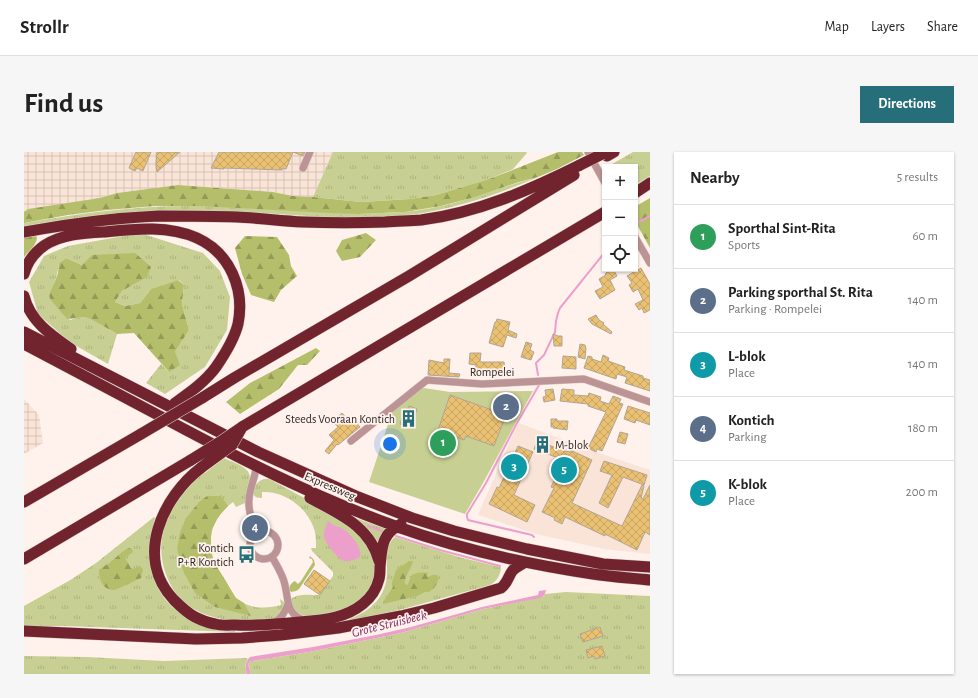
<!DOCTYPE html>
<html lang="en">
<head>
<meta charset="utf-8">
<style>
  :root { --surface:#fff; --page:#f6f6f6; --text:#222; --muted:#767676; --line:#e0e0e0; --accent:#276e7b }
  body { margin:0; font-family:"Alegreya Sans",sans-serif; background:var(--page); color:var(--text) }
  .controls { position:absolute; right:12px; top:12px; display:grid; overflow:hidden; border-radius:0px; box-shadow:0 1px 3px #0004 }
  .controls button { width:36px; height:36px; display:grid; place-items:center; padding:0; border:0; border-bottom:1px solid var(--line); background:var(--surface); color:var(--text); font:20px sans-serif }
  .you { position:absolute; left:366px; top:292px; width:14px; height:14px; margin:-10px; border:3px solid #fff; border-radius:50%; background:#1a73e8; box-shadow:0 0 0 6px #1a73e833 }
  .badge { display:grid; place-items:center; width:26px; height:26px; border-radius:50%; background:var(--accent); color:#fff; font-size:13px; font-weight:700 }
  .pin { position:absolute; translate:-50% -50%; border:2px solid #fff; box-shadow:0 1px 4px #0006 }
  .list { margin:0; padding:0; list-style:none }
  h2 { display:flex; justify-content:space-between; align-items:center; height:52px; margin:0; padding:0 16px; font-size:17px }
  h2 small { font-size:13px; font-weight:400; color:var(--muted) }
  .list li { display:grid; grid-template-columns:26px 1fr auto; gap:12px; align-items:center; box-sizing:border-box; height:64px; padding:0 16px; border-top:1px solid var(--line) }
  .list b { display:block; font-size:15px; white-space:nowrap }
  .list p { margin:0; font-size:13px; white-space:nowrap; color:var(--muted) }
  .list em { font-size:13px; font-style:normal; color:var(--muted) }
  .icon { flex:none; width:22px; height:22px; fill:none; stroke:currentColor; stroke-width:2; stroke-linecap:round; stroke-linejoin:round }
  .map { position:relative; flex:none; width:626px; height:522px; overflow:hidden; border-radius:0px }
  header { display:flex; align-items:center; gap:24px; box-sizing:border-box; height:56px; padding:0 20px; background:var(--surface); border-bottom:1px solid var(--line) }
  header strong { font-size:19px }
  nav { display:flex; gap:22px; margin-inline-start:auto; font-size:14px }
  .intro { display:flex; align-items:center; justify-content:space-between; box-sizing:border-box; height:96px; padding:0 24px }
  h1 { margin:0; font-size:28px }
  .button { padding:10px 18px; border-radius:0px; background:var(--accent); color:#fff; font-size:14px; font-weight:700 }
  main { display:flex; gap:24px; padding:0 24px }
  aside { flex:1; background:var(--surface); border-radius:0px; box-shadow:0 1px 3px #0004 }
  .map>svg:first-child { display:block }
</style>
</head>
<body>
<header>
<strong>Strollr</strong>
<nav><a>Map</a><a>Layers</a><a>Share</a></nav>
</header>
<div class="intro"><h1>Find us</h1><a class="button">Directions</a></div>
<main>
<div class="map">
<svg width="626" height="522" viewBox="0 0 626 522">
  <defs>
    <pattern id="industrial-grid" width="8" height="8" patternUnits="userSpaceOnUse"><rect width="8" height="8" fill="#fae3d7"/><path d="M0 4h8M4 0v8" fill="none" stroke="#d7c3b8"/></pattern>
    <pattern id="grass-tufts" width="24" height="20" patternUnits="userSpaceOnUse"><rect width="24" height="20" fill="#c7d092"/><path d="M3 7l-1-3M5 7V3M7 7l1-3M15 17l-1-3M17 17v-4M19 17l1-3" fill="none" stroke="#abb37e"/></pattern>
    <pattern id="forest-firs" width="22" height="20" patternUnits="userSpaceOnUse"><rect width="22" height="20" fill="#b5bf6b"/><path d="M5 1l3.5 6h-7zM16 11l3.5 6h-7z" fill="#949b58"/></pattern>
    <pattern id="building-cross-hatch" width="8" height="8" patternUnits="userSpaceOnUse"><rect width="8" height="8" fill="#eac072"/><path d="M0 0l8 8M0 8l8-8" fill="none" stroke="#c9a563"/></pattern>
  </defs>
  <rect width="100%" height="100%" fill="#fff2ec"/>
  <!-- built -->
  <path fill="#fae3d7" d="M495,271L572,300L626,318V402L580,397L512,382L454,363L490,280Z"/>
  <!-- industrial -->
  <path fill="url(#industrial-grid)" d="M0,0H309L289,45L269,44L249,40L154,33L93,41L76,46L0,60Z
    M0,247L15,263L19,291L0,302Z"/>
  <!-- grass -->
  <path fill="url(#grass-tufts)" d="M309,0H502L503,1L489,17L468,26L412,43L386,47L337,50L289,45Z
    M609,0H626V24L611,33V15H589L588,12Z
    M514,25C473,43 431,57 386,63C330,71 273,62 217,60C201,59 185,60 169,60C149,60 130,60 111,60C74,62 37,68 0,74V71C57,61 116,53 174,54C243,55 311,65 379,60C426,57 469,37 514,25Z
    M116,81L179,101L196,119L206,145L203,178L181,215L141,242L122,231L137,212L145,220L151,200L165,178L158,152L160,133L155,128L127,137L116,151L101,154L91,150L98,139L122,125L58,113L42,106L35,111C34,122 30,132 25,142L46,168C51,166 56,165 62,165C69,166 85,178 93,182L84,212L47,191L14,162L5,130L20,104L44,94Z
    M200,306C210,311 228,315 226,328C225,336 222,343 221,351L212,355L209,350C190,364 180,388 190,410C192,416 197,421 200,426C204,432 208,442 213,447C225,457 243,457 257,453L256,447L260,450C261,455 259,457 256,460C254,463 253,466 250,467C245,470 238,469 232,469C211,469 188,468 170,457C157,450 148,438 143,425C126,382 149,348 180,320L181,321Z
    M240,327H245L314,364L342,387L353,415L345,441L320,458L283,465C272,462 269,458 267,447C274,441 286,443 295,443L309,424V420L288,399L287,396H292C292,388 292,381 289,374C281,354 260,339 238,340V346C233,346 231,346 229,341C230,335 233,329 240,327Z
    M130,365L131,366L125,395L127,411L130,425L134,436L140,446L147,454L157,462L183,473L211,479V480L40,474H0V454L48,427L72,411Z
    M334,367L362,377L354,390L345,378L334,368Z
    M371,385L435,405L476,415L477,416C476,424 473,429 466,433L379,457L325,469V467C348,459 364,443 363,417C363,405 361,393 371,385Z
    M542,440L626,444V522H227L224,512L227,509H229L285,500L377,481L459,457L518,445L521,442Z
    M0,504L63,505L140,509L222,506L224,507C220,512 222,517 223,522H0Z"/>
  <!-- forest -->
  <path fill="url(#forest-firs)" d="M534,0H558L560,3L533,17L514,25L495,30L451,45L417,54L381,60L333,62L304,61L174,54H131L83,58L44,63L0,71V60L4,57L76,46L93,41L154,33L249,40L269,44L289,45L337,50L386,47L412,43L468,26Z
    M626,46V96L611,69V58L614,56V53Z
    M342,81L352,88L336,105L318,109L312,99L318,88Z
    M11,84L13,85C13,93 5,99 0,105V86Z
    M221,84L253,85L265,103L267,114L273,124L257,138L250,150L227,143L218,122L211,96Z
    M111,101L127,115L123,125L98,139L91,150L101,154L116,151L127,137L154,128L160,133L158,152L165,178L151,200L156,213L145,220L110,181L93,182L67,167L61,165L43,167L26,147L25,142L31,129L34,121L35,111L42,106L58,113L68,103Z
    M292,196L296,199L283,213H274L255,237L216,262L202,250L226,231Z
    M183,344H197L204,354L194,365L188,377L187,385V394L188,402L190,410L212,446L220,451L227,464L191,455L171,441L160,421L153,397L156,380L162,366L175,350Z
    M105,396L108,397L109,400L101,406L107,416L110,417L113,415H117L119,418L117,426C112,428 95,437 90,438C87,438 81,436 79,433C76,429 75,423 75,418C79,414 85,412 89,408C94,404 99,398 105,396Z
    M286,404L290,408L291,413L275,437L272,439L267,440C263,436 267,431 271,429L274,432L277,429L289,410L288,407L285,406Z
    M385,409H389C387,418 380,424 381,432L383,433L384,432C385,430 386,425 388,423C390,421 401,420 404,421L403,424L404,425L408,423H412L415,426L412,433L409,437L405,440H401L393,444L359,452V450L369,435L368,430L372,418Z"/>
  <!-- pitch -->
  <path fill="#c7d092" d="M400,236L426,240L509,239L459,331L441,362L345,330L368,260L394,238Z"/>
  <!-- water -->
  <path fill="#ed9fcc" d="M303,369H305C308,374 313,374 318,376C326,381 339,396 336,405C331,408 325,410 320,409C314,407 300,390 300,384C299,378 304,375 303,369Z
    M522,438L521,442L518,445L516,446L459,457L377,481L285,500L229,509H227L224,512L227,522H223C221,515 221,510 226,505L289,495L352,483L387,475L458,455L514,443L515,439Z"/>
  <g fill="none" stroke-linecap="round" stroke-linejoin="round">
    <!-- stream -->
    <path stroke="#ed9fcc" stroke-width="2" d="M611,72L626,64
      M514,223L512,211L520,203L531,180L532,169L534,161L536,156L581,100
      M344,374L358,379
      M372,384L416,398L476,414
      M510,385L508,383L448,369L444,368L443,365V362L462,331L493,271L515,233"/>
  </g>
  <!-- building -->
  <path fill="url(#building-cross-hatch)" stroke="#aea699" d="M112,0H127L119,19L113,16L111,19L105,16Z
    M133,0H156L133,20L132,13Z
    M195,0H281L279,4L269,0L262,17L259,16L258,18L200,16V17L187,16Z
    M617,116L626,132V158L620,161L618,156L615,158L611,152L619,148L614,137L609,140L605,133L608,131L603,124Z
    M581,117H589L593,124L586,128L591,138L576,147L571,139L579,135L575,127L582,123L581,122L583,121Z
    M572,163L575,168L580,171L579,172L588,180L587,182L568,172L564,167Z
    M473,167L486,170L484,178L493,182L492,186L483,183L479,195L465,191L471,170H472Z
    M529,182L534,184H538V194H530Z
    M502,190L508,192L506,198L510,200L507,208L497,205Z
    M556,192L561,193L562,196L561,207L554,205Z
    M446,201H457L456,210H480L481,219H468V222H451L452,213L445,212Z
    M579,203L585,206L584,209L601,215L600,218L619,224V226L626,228V239L601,231L603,225L593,222L592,227L560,216L564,204L568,205V207L577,210Z
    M539,204L552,205V217L538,216Z
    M420,207H426L425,221L436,222L435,225L404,223L405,208L420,211Z
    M529,237L531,248L520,250L519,245L522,244L521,238Z
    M538,237L550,238V244H551V243L564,244L565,241L577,245L576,249L585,252L589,244L597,247L595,251L599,252L578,299L573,297L572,300L564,296L582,260L564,254V252L536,249Z
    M426,243L482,263L470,294L442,284L440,288L414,278Z
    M385,254L393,257L387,276L376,272L380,260L382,261Z
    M604,254L626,261V273L612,268L611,271L600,267Z
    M318,261L327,271L330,268L336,275L314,293L313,292L305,302L301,299L310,288L305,283L314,275L309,269Z
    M527,267H533V269H544L543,278L529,276L530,275H527Z
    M596,280L604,282L601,292L593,290Z
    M513,289L541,299L546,300V298L568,308L548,351L598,374L618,333L620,334L617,346L619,347L626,333V383L621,380L613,398L581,382V384L541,365L538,372L530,368L531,366L518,360L530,336L527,335L540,308L510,297Z
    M494,294L509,300L490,343L511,353L503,370L465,352L473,335L475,336Z
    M580,309L623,323L620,333L599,325L584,356L575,351L588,323L576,319Z
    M290,418L306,429L296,443L280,432Z
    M576,475L579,484L559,490L556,482Z
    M578,494L581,504L571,507L570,504L564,506L562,498Z"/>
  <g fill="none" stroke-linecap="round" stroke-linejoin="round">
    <defs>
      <path id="minor" d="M564,0L581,31
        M279,16L286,0
        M611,85L626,111
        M327,289L403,228L458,232L560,227L626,250
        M232,314C232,322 229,328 227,336C222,353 226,365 234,381
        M226 393a14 14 0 1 1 28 0a14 14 0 1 1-28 0Z
        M248,405C253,414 259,423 261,433C265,451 262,461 281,469
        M249,472C258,465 260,462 264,452"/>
      <path id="highway" d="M583,4L590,0
        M611,41L626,31
        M0,80C44,72 90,66 135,64C161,64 187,64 213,65C235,66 257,69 279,70C307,71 334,71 361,70C373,69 385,69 397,68C453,61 506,38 556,13
        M0,122C3,110 11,100 21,93C38,82 60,81 80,80C110,77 144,73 173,86C206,101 221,137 214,172C210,188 201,202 192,215C181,230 165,241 151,251
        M0,144C6,169 27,183 47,197
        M0,180L234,300L334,345L388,366L430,379L503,397L579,412L626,415
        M0,192C44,215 88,239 132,262C210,304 288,344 371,374C435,397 502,412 569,422C588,425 607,426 626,428
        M178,246L210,226L385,124L550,23
        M218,275L581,60
        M178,315C138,345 110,406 150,448C156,454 163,461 171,465C177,468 185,471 191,472C198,474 206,473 212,473C234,474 255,472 276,470C288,469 300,468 312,465C331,460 350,448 355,427C356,423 356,419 356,415C358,396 357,382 377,372
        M286,346C315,362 346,374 355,409
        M0,350L117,282
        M0,407L167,308
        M0,479L172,487L218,486L257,483L314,476L377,464L410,456L477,436C484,431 484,424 489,418C492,415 497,413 501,410"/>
    </defs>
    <!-- minor casing -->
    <use href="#minor" stroke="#d9cdc8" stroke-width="8"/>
    <!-- highway casing -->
    <use href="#highway" stroke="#d9cdc8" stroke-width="12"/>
    <!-- minor -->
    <use href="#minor" stroke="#bd9495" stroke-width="7"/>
    <!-- highway -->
    <use href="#highway" stroke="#71242d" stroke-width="11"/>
    <defs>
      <path id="highway-bridge" d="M556,13L578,2H581
        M117,282L178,246
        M167,308L196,290L218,275
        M178,315L208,293L217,277"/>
    </defs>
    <!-- highway-bridge casing -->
    <use href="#highway-bridge" stroke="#d9cdc8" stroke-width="12" stroke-linecap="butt"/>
    <!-- highway-bridge -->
    <use href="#highway-bridge" stroke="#71242d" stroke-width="11"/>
  </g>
  <!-- icons -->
  <defs>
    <symbol id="building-bare" viewBox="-9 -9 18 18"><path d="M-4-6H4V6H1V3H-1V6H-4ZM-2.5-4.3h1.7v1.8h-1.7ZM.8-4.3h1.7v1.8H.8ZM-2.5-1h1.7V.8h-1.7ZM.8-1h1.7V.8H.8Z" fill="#276e7b" stroke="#fff2ec" stroke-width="2.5" paint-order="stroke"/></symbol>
    <symbol id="bus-bare" viewBox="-9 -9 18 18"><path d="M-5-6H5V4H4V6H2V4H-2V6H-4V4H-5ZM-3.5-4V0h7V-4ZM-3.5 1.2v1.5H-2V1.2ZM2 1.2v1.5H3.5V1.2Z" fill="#276e7b" stroke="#fff2ec" stroke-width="2.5" paint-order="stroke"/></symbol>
  </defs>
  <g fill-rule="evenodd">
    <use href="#building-bare" x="372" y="254" width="25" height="25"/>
    <use href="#building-bare" x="506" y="280" width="25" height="25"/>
    <use href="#bus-bare" x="210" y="390" width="25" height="25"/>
  </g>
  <g text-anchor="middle" stroke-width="3.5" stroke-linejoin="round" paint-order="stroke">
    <!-- street labels -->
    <g font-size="12" fill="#2d2724" stroke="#fff2ec">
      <text x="468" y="224">Rompelei</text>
      <text transform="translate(306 334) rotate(23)" y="4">Expressweg</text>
    </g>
    <!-- poi labels -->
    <g font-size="12" fill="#2d2724" stroke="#fff2ec" text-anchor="end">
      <text x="371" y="271">Steeds Vooraan Kontich</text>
      <text x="531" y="297" text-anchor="start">M-blok</text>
      <text x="210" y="400">Kontich<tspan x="210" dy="14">P+R Kontich</tspan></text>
    </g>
    <!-- water labels -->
    <g font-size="13" font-style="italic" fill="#872e68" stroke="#fff2ec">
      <text transform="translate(365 471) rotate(-14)" y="5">Grote Struisbeek</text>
    </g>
  </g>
</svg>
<div class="controls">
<button>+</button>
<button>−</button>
<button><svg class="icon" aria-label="locate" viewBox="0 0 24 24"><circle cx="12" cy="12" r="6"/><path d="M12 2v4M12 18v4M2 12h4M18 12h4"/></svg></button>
</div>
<div class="you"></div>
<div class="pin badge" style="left:419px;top:291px;background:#2e9e5b">1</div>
<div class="pin badge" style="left:482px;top:255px;background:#5c6f8a">2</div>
<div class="pin badge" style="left:490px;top:315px;background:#0f9aa8">3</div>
<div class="pin badge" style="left:231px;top:376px;background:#5c6f8a">4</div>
<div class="pin badge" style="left:540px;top:318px;background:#0f9aa8">5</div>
</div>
<aside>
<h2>Nearby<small>5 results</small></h2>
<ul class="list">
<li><span class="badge" style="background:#2e9e5b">1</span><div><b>Sporthal Sint-Rita</b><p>Sports</p></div><em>60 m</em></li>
<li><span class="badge" style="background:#5c6f8a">2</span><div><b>Parking sporthal St. Rita</b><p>Parking · Rompelei</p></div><em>140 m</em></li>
<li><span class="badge" style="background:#0f9aa8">3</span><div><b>L-blok</b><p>Place</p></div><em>140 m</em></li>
<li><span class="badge" style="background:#5c6f8a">4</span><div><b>Kontich</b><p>Parking</p></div><em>180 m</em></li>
<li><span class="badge" style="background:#0f9aa8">5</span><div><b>K-blok</b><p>Place</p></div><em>200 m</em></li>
</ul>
</aside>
</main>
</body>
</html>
